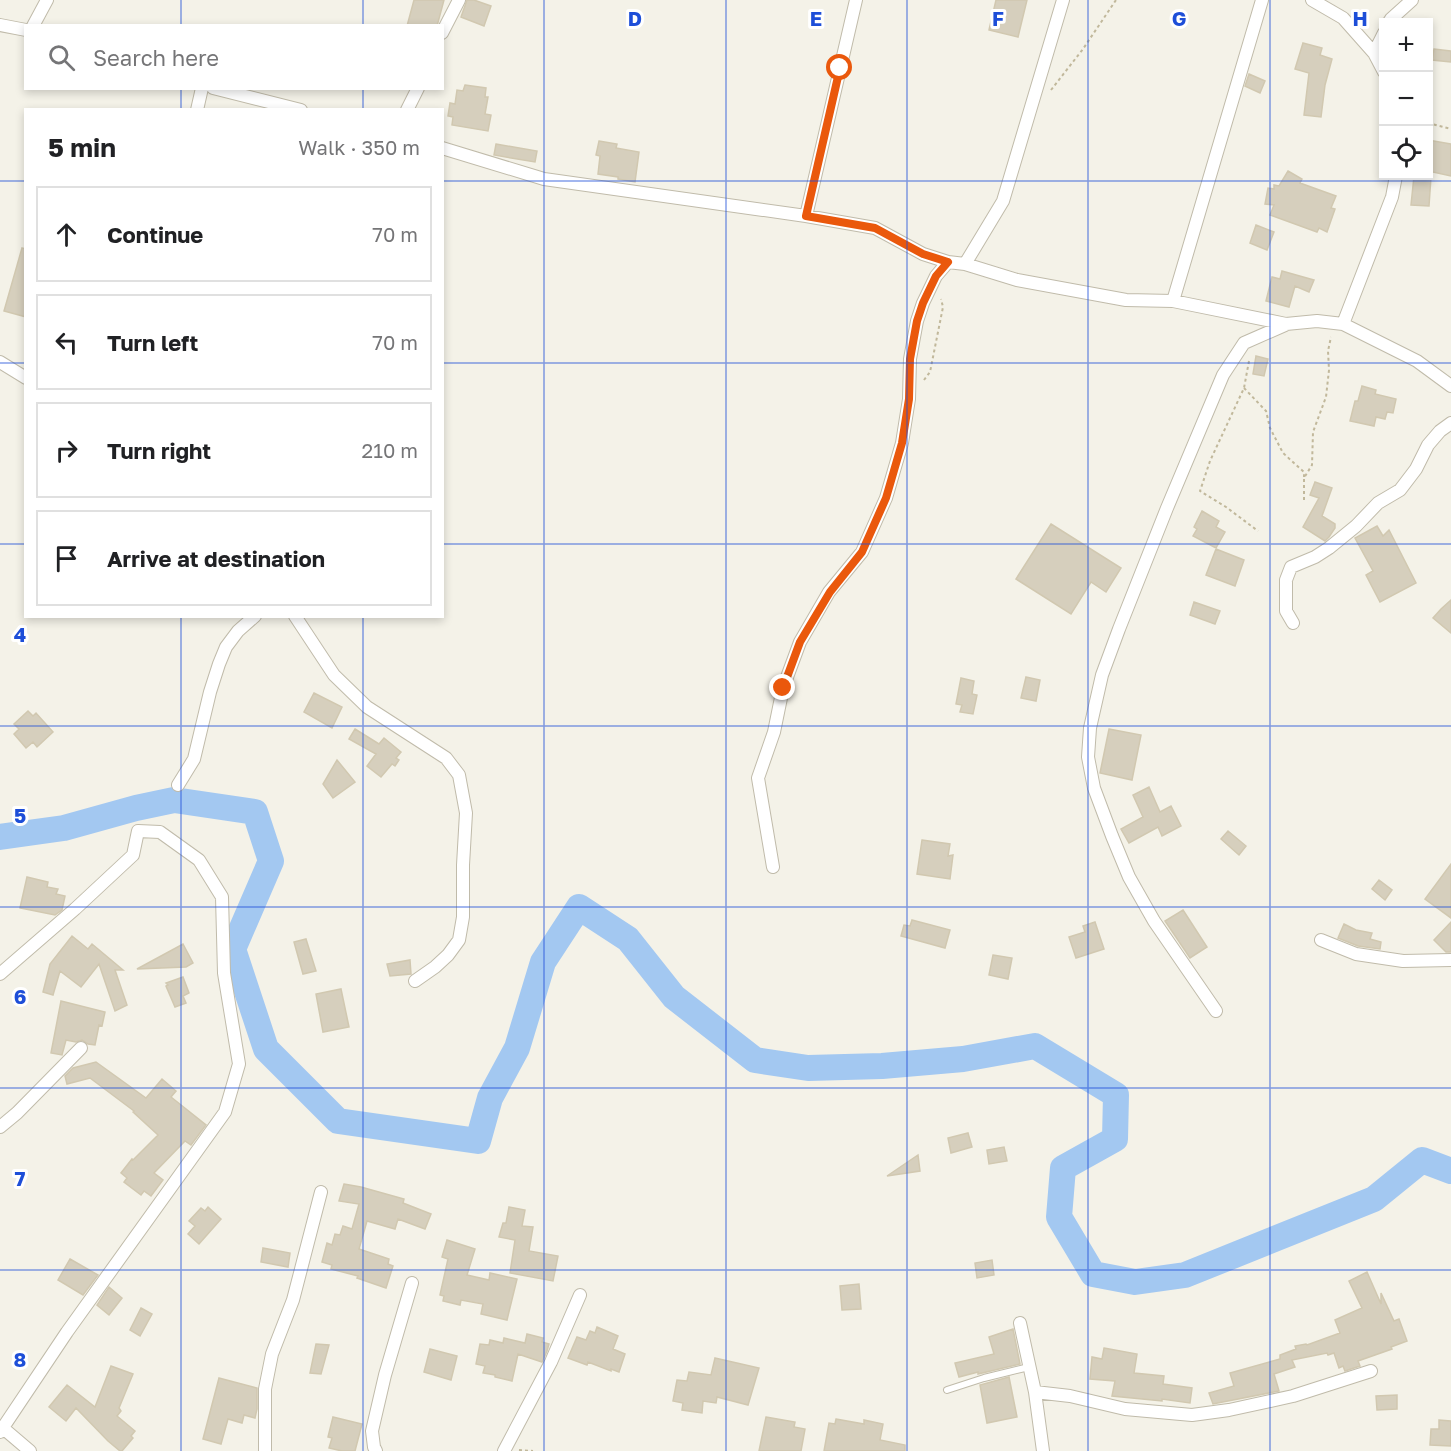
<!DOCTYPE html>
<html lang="en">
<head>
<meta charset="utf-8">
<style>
  :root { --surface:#fff; --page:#f2f2f2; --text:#202124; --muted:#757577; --line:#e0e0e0 }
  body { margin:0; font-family:"Golos Text",sans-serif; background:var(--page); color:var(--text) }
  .controls { position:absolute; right:18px; top:18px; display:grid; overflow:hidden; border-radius:0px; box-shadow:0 3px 9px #0003 }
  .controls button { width:54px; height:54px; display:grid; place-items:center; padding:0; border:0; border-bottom:2px solid var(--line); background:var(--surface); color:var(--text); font:30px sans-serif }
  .stop { position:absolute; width:18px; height:18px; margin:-14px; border:4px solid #ea580c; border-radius:50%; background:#fff }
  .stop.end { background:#ea580c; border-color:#fff; box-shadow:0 2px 6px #0008 }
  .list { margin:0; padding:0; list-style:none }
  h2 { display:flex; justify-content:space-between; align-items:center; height:78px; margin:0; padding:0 24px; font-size:26px }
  h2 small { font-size:20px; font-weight:400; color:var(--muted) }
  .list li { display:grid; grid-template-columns:39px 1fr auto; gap:18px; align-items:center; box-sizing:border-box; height:96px; margin:0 12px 12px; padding:0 12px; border:2px solid var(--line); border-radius:0px }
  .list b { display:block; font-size:22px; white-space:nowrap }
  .list em { font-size:20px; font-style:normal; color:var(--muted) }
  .icon { flex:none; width:33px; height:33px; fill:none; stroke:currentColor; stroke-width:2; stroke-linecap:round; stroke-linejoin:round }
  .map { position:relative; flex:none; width:1451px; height:1451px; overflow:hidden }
  .search { position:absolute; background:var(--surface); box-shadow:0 3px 9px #0003; left:24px; top:24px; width:420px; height:66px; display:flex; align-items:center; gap:15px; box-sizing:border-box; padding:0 21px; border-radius:0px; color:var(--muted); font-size:22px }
  .panel { position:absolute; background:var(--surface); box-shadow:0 3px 9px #0003; left:24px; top:108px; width:420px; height:510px; border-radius:0px }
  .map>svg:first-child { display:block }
</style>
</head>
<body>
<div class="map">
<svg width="1451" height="1451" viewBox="0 0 1451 1451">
  <rect width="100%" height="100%" fill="#f4f2e8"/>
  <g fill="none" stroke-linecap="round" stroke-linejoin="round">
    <!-- river -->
    <path stroke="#a3c8f1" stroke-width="26" d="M0,837L64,828L136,808L174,800L255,812L271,861L233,949L266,1049L338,1121L478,1141L490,1098L517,1048L543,962L579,907L628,939L674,997L755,1060L808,1068L882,1066L963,1059L1035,1046L1116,1095L1115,1139L1063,1168L1059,1217L1093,1274L1135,1282L1185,1275L1374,1199L1422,1160L1451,1171"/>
  </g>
  <!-- building -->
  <path fill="#d6cfbd" stroke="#d1c8b0" stroke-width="1.5" d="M414,0H444L437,26H407Z
    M467,0H474L491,6L484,26L461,17Z
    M996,0H1027L1018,37L989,30Z
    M1303,43L1322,48L1320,55L1332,59L1325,85L1321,117L1304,115L1309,73L1295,69Z
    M1434,49L1451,51V62L1432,60Z
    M1249,74L1265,81L1260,93L1245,86Z
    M465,85L486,88L485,97H488L485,114L491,115L488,131L452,125L453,117L448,116L450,103L455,104L457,90L463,91Z
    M1428,140L1451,144V176L1428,171Z
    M599,141L617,144L616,148L639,152L635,182L618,179V177L598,174L600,156L596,155Z
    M496,144L537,151L535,162L494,155Z
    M1288,171L1302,179L1300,183L1336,196L1331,208L1335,209L1327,232L1319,228L1317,232L1270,215L1274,205L1265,204L1268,188L1274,189V185L1279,186Z
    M1414,176L1431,177L1429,206L1411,205Z
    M1256,225L1274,232L1267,250L1250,243Z
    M22,248L26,249V317L4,311Z
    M1282,271L1314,280L1309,292L1295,286L1289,307L1266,301L1272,277L1280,279Z
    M1256,356L1268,359L1264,376L1253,374Z
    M1362,386L1376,390L1375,394L1396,399L1393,413L1387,412L1385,419L1376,417L1374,426L1350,421L1355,401H1358Z
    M1315,482L1332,488L1322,516L1335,524V528L1329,537L1325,541L1303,527L1319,498L1310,495Z
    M1202,511L1219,521L1216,527L1225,532L1216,548L1193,536L1197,529L1194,527Z
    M1051,524L1121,568L1106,592L1091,582L1071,614L1016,579Z
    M1377,526L1383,536L1389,530L1416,583L1380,602L1366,575L1373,571L1355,538Z
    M1216,549L1244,560L1235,586L1206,575Z
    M1451,600V633L1433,618L1441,609Z
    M1194,602L1220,611L1215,624L1190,615Z
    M1026,677L1040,680L1036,701L1021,698Z
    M961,678L974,681L972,694L977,695L973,714L960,712L962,705L956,704Z
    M314,693L342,707L332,728L304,712Z
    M28,711L33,716L36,713L53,732L37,747L33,742L26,748L14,734L19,729L14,724Z
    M355,729L379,744L384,738L401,752L396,758L399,760L395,766L392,764L381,777L367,766L376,754L349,739Z
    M1109,729L1141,735L1132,780L1100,773Z
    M337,760L355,782L333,798L323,784Z
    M1149,787L1160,812L1171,806L1181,826L1162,836L1158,827L1129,843L1121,829L1143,817L1133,795Z
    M1228,831L1246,846L1239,855L1221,839Z
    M922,840L950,844L948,856L953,855L950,879L917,874Z
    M1451,864V918L1425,899Z
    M27,877L48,882L47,887L58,889L56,894L65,896L62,910L55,915L20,908Z
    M1379,880L1392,890L1385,900L1372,889Z
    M1183,910L1207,947L1190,958L1165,921Z
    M912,920L950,930L945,948L901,936L904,925L910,926Z
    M1095,922L1104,949L1076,958L1069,937L1085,932L1083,926Z
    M1451,922V952H1446L1434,940Z
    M1344,924L1356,930L1372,933L1370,939L1381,942L1380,949L1358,946L1338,938Z
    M72,936L88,949L92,944L123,970H115L127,1005L115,1011L99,964L81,987L60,971L53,995L43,992L50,964Z
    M306,939L316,971L303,974L294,942Z
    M183,944L193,963L186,967L137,969Z
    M993,955L1012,958L1008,979L989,975Z
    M410,960L411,974L390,976L387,964Z
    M183,977L189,993L183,996L186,1003L175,1007L166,986L168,985L166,983Z
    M341,989L349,1027L323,1032L316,994Z
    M61,1001L105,1012L102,1026L99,1025L95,1045L88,1044L82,1040L76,1042L66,1040L62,1055L51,1053Z
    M96,1062L146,1098L162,1079L176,1091L171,1097L206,1125L191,1145L185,1141L154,1173L163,1180L151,1196L144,1191L141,1195L124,1182L127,1178L121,1173L132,1159L133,1160L158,1135L133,1112L134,1111L90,1078L67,1084L65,1076L73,1068Z
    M968,1133L972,1147L951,1153L948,1138Z
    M1004,1147L1007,1161L989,1164L987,1150Z
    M918,1155L920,1171L887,1176Z
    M344,1184L361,1187L404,1199L403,1203L431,1214L425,1229L398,1219L395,1229L367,1221L359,1249L389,1259L388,1264L393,1266L386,1288L357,1278L358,1276L331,1269L332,1265L322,1262L327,1243L332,1245L335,1234L340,1235L343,1226L352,1229L359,1204L339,1201Z
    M208,1207L221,1219L199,1244L188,1234L195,1226L189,1221L201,1208L205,1211Z
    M509,1207L525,1210L522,1226L533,1227L529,1251L558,1256L553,1281L510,1273L515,1240L499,1237L503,1223H506Z
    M447,1240L475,1249L467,1275L489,1280L490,1273L517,1279L507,1320L481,1314L483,1304L461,1300L460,1305L443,1301L444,1296L440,1295L448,1259L442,1257Z
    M263,1248L290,1253L288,1267L261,1262Z
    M70,1259L98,1275L83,1295L58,1280Z
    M992,1260L994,1275L977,1278L975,1263Z
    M1367,1272L1381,1304V1293L1394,1321L1399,1319L1407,1341L1391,1347L1392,1349L1358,1361L1360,1366L1345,1371L1343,1366L1339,1368L1334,1353L1328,1355L1327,1353L1292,1360L1295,1367L1274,1374L1279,1391L1213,1404L1209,1393L1234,1386L1230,1373L1280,1359V1355L1296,1349L1295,1346L1306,1344L1307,1345L1340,1333L1335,1320L1362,1308L1349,1281Z
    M859,1284L861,1309L842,1310L840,1286Z
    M109,1287L122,1298L109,1315L97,1305Z
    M141,1308L152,1314L140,1336L130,1330Z
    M597,1327L618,1336L613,1349L625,1354L619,1372L611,1369V1371L588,1362L587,1365L568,1358L577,1337L586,1340L590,1331L595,1333Z
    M1013,1329L1020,1364L978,1374V1372L959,1377L955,1363L994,1354L989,1337Z
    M527,1334L543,1338L542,1342L549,1344L547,1351L542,1362L518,1354L512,1381L495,1377V1375L483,1373L485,1366L476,1364L480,1344L489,1345L490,1340L503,1343L504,1338L525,1343Z
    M316,1344L329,1345L321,1374L310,1373Z
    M1104,1348L1137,1354L1134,1373L1164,1376L1163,1384L1192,1388L1190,1403L1162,1399V1401L1112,1396L1115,1381L1090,1379L1092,1357L1102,1359Z
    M430,1349L457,1356L451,1380L424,1372Z
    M715,1358L759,1368L748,1405L717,1397L716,1403L703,1401L702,1413L682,1410L683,1403L673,1401L677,1380L687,1381L689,1372L711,1375Z
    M111,1366L133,1374L119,1408L121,1411L117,1416L135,1431L131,1436L133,1438L122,1451H120L108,1441L76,1408L66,1421L49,1407L67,1385L95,1407Z
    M1009,1377L1017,1417L987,1423L980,1385Z
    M219,1378L257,1388V1409L255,1418L244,1415L242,1423L228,1419L221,1444L203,1439Z
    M1397,1395V1409L1377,1410L1376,1396Z
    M333,1417L362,1424L355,1451H342L329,1448L332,1438L328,1437Z
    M766,1417L795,1422L794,1427L805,1429L801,1451H759Z
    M836,1419L864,1424V1420L883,1424L880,1440L905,1445V1451H824L829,1423L835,1424Z
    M1439,1420L1451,1421V1446L1430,1445L1431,1429H1439Z"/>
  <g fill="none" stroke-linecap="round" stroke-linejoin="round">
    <defs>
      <path id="lane" d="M947,1390L984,1378L1029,1367"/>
      <path id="street" d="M1312,0L1343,18L1374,53L1384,72
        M1389,22L1391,19L1412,0
        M0,25L26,30
        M33,26L47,0
        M442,33L459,0
        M1374,53L1384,33
        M213,88L301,110
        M197,110L202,88
        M407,110L418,88
        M442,148L544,179L806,216L875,228L923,254L948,262L965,264L1017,280L1126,300L1173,301L1286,324L1317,321L1343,324L1417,361L1451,386
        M806,216L856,0
        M965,264L1003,201L1063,0
        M1173,301L1262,0
        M1343,324L1392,197L1396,176
        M0,362L26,378
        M295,616L334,675L367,707L446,758L459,775L466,813L463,865V917L459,940L448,955L435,967L415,981
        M1293,623L1286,611V580L1291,567L1315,557L1329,548L1356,526L1378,503L1400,490L1416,469L1428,445L1440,431L1451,423
        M178,785L194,759L210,692L219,664L226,647L238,631L255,616
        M773,867L758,778L774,732L783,688L800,642L829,592L862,552L886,498L902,443L909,399L910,359L917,321L923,303L936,276L948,262
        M1321,940L1356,954L1403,961L1451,960
        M0,974L75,909L133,855L138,831L160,832L199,860L222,897L224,973L239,1064L225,1112L67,1332L0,1432
        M1216,1011L1154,921L1129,877L1112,836L1094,788L1088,757L1090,728L1102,675L1119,629L1167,508L1223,375L1244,343L1285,325
        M0,1127L17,1113L81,1048
        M1020,1323L1035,1392L1043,1451
        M1035,1392L1070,1396L1125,1409L1192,1415L1229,1410L1293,1396L1371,1371
        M3,1428L30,1451
        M265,1451V1389L272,1354L293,1300L321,1192
        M376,1451L374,1447L372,1431L385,1375L412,1283
        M504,1451L551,1362L580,1295"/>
    </defs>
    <!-- lane casing -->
    <use href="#lane" stroke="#c0bbaa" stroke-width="8"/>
    <!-- street casing -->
    <use href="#street" stroke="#c0bbaa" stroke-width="14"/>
    <!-- path -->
    <path stroke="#c1b89b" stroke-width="2" stroke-dasharray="3 3" stroke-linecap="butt" d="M1051,90L1083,49L1116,0
      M1428,123L1451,129
      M1249,361L1244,388L1210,461L1200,491L1226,507L1258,531
      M924,380L930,372L943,307L941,299
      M1244,388L1266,411L1270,428L1283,453L1304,472V477
      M1304,500V478L1312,465L1313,432L1326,397L1329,370L1328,351L1331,337
      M519,1450L533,1451"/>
    <!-- lane -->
    <use href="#lane" stroke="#fff" stroke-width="6"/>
    <!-- street -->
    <use href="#street" stroke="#fff" stroke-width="12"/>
  </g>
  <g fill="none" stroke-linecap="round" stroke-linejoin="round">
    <!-- route -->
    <path stroke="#ea580c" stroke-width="8" d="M783,688L800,642L830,592L862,552L886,498L902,443L909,399L910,359L917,321L923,303L936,276L948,262L923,254L875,228L806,216L840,68"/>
  </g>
  <!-- grid -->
  <path fill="none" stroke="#1d4ed8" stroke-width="1.5" stroke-opacity="0.55" d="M181,0V26M363,0V26M544,0V1451M726,0V1451M907,0V1451M1088,0V1451M1270,0V1451M181,88V110M363,88V110M0,181H26M442,181H1451M0,363H26M442,363H1451M0,544H26M442,544H1451M181,616V1451M363,616V1451M0,726H1451M0,907H1451M0,1088H1451M0,1270H1451"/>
  <g font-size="20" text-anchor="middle" font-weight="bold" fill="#1d4ed8" stroke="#fff" stroke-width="6" stroke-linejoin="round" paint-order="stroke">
    <text x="635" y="26">D</text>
    <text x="816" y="26">E</text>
    <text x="998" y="26">F</text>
    <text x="1179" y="26">G</text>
    <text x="1360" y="26">H</text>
    <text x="20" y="642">4</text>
    <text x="20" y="823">5</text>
    <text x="20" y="1004">6</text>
    <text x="20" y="1186">7</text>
    <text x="20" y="1367">8</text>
  </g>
</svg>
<div class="controls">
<button>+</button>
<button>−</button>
<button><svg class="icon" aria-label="locate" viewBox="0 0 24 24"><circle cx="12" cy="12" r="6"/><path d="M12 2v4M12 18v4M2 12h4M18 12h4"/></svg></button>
</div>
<div class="stop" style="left:840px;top:68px"></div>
<div class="stop end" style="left:783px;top:688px"></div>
<div class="search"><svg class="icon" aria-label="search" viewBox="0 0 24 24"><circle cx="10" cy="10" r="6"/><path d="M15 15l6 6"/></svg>Search here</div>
<section class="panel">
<h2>5 min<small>Walk · 350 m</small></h2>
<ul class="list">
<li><svg class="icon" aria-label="ahead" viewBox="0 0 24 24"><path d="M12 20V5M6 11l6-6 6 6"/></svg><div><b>Continue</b></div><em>70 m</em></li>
<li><svg class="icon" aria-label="left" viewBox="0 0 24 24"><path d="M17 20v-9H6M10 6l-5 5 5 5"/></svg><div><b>Turn left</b></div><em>70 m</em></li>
<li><svg class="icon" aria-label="right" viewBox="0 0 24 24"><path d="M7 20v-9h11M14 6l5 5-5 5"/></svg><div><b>Turn right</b></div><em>210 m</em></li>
<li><svg class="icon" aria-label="arrive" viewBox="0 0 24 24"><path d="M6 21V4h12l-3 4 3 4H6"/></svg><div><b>Arrive at destination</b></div></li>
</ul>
</section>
</div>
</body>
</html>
